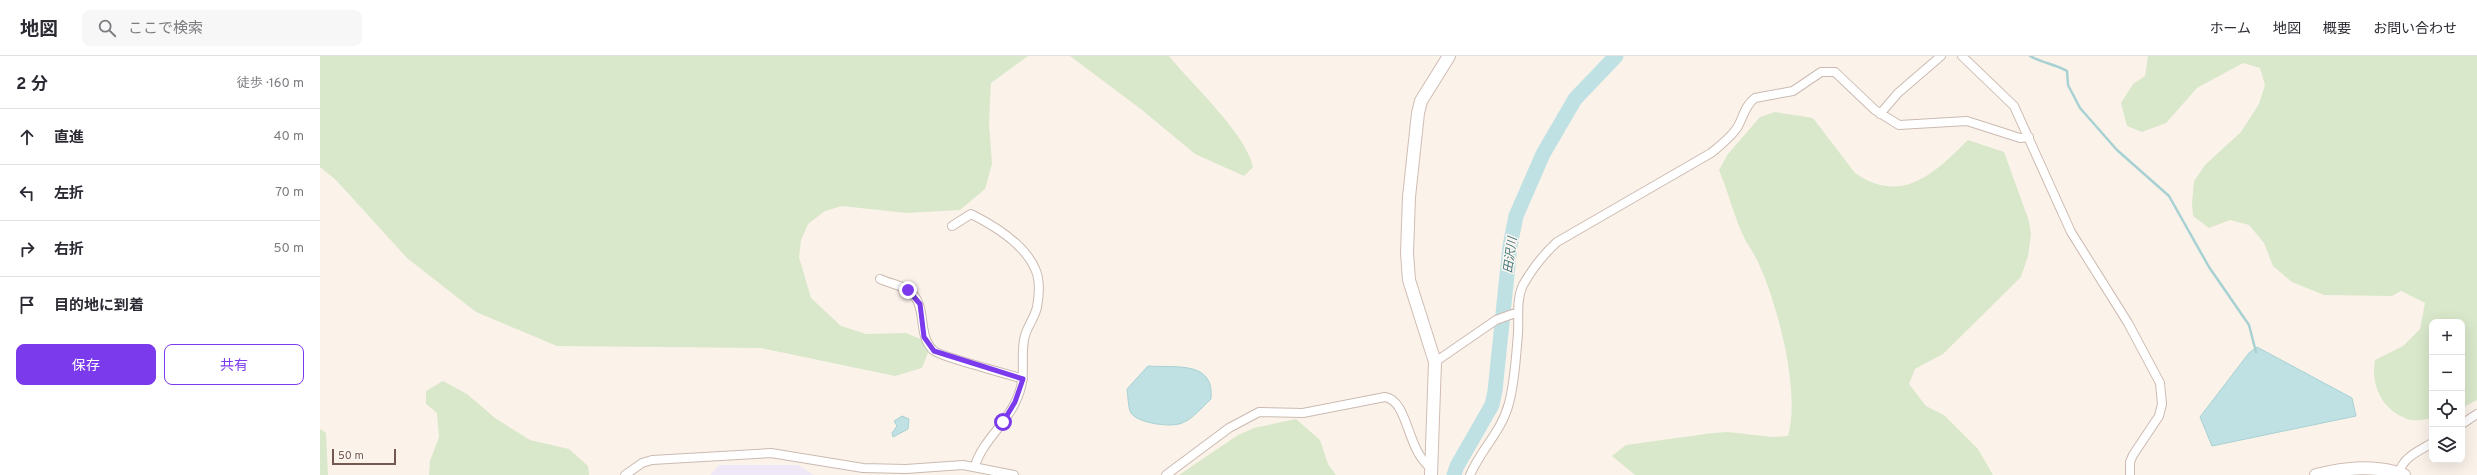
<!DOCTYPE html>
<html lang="ja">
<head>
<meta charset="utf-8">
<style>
  :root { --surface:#fff; --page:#f7f7f7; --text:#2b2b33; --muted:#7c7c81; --line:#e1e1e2; --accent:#7c3aed }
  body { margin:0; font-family:Overpass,"Noto Sans JP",sans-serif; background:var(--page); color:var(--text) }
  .controls { position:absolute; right:12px; bottom:12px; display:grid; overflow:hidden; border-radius:8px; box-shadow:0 4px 16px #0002 }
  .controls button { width:36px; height:36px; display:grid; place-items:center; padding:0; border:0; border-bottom:1px solid var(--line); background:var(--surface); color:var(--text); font:20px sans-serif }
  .scale { position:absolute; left:12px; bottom:10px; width:64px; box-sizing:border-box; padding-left:4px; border:2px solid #735950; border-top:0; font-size:11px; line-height:14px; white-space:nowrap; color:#735950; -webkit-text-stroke:3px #fdf7f1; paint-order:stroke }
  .stop { position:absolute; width:12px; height:12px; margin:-9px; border:3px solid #7c3aed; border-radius:50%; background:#fff }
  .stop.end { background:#7c3aed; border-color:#fff; box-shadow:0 1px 4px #0008 }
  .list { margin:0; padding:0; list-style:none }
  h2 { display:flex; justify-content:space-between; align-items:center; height:52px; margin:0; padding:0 16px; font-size:17px }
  h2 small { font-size:13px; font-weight:400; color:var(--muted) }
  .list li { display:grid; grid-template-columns:26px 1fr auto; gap:12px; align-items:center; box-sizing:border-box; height:56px; padding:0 16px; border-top:1px solid var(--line) }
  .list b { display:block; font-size:15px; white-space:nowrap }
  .list em { font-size:13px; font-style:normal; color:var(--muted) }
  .actions { display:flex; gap:8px; padding:12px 16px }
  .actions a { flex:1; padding:9px 0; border:1px solid var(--accent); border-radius:8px; text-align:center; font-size:14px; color:var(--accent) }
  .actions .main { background:var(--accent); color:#fff }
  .icon { flex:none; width:22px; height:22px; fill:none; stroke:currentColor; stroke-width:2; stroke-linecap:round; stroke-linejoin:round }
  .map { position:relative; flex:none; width:2157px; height:419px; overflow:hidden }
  header { display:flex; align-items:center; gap:24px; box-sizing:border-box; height:56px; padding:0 20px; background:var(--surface); border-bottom:1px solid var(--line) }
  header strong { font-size:19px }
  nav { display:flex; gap:22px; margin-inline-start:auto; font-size:14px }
  .search { width:280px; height:36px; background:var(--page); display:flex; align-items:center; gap:10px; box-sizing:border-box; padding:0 14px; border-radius:8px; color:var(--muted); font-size:15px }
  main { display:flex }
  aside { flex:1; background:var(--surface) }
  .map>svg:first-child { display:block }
</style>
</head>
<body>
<header>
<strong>地図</strong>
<div class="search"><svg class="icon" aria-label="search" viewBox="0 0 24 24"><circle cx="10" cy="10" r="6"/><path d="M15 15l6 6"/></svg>ここで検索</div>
<nav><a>ホーム</a><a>地図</a><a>概要</a><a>お問い合わせ</a></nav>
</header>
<main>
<aside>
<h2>2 分<small>徒歩 · 160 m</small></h2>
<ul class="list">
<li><svg class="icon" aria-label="ahead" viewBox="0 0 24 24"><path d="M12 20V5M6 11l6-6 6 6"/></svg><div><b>直進</b></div><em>40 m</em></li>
<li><svg class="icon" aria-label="left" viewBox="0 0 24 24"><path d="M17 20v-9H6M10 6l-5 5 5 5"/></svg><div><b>左折</b></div><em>70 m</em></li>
<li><svg class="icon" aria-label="right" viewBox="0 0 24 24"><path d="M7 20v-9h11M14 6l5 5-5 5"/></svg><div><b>右折</b></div><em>50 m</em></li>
<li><svg class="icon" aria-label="arrive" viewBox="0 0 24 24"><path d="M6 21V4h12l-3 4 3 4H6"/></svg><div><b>目的地に到着</b></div></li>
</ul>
<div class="actions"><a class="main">保存</a><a>共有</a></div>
</aside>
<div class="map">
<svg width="2157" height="419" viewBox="0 0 2157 419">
  <rect width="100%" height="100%" fill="#fbf3ea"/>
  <!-- education -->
  <path fill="#f0e7f7" d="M399,409H478L494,419H390Z"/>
  <!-- green -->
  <path fill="#d9e7ca" d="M0,0H708L671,27L669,67L672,108L665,133L640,154L586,157L522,150L505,155L488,168L481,184L479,201L491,242L521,270L546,278L586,277L603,284L609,294L602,312L575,320L441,292L237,290L156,256L87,202L16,124L0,111Z
    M750,0H849C873,30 925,76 933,111L924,120L875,98L822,54Z
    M1828,0H2157V344L2142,352V266H2112V362C2106,363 2097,365 2091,364C2064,357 2050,331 2055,304L2083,290L2100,273L2105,247L2081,235L2072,240L2004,239L1972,226L1953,210L1944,187L1929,169L1910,164L1889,172L1873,160L1872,147L1874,125L1885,109L1921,76L1939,48L1945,29L1940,12L1923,7L1877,32L1846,67L1822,76L1807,70L1801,47L1813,28L1825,20Z
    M1455,56L1493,62L1535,117C1582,150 1616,116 1648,84L1684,96L1709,165L1711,178L1708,200L1701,221L1623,298L1595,313L1589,328L1606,350L1624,359L1658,393L1673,419H1315L1292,400L1306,389L1393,377L1408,376L1452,381L1468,380C1481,336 1457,245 1437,204C1433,195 1426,187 1422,177C1413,157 1408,135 1399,114L1408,98L1440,61Z
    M123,325L147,338L175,362L210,384L249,393L268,410L269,419H109L110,405L119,381L117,357L106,348V335Z
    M976,363L1000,384L1008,408L1016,419H859L918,379L934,372Z
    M0,373L6,377L8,419H0Z"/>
  <!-- water -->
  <path fill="#c0e1e3" stroke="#a8d1d3" d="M1937,291L2032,342L2036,360L1892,390L1880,361L1929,297Z
    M828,310C855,312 895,304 891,343C882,351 873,363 862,367C851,372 814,367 810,355C808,349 808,340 807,333Z
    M582,360L589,363L588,373L573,381L572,377L577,370L574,365Z"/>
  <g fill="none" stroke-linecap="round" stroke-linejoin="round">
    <!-- stream -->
    <path stroke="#a8d1d3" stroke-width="2.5" d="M1710,0C1722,7 1735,8 1747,15L1748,29L1760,52L1797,94L1849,140L1889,211L1929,269L1936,296"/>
    <!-- river -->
    <path stroke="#c0e1e3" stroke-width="15" d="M1134,419L1137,410L1172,349L1175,335L1190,190L1196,160L1223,98L1255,43L1296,0"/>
    <defs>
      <path id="street" d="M1642,0L1694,50L1751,176L1808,267L1840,327L1842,348L1839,360L1813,399L1810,406V419
        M1560,58L1578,37L1621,0
        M632,170L651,158C675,170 706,189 716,215C720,225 719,240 717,251C715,262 705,273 704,284C700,310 708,320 695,347C684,370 662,386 655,410
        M560,223C568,227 581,229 588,234C609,248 596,278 613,294C620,301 689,318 703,323
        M1115,306L1176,264L1198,256
        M2142,368L2157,358
        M2079,417C2083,401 2099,395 2112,387
        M305,419L322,407L332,404L451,397L543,412L586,413L643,409L694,419
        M846,419L909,372L939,356L983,357L1065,341C1089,345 1086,394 1111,412
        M1150,419C1161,393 1182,375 1189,347C1195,325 1196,300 1198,277C1199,262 1196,244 1203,229C1212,213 1224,198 1237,186L1391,97C1401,89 1410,82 1417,72C1423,62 1425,49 1435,42L1473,35L1501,16H1515L1555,54L1579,69L1647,65L1700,82L1709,81"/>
      <path id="secondary" d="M1111,419L1115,306L1089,224L1087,197L1089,141L1098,57L1101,45L1129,0
        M1996,419C2025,412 2055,408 2084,419"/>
    </defs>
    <!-- street casing -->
    <use href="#street" stroke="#ccbab1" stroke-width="10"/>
    <!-- secondary casing -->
    <use href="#secondary" stroke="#d0bcb2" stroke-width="14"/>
    <!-- street -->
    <use href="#street" stroke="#fff" stroke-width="8"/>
    <!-- secondary -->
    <use href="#secondary" stroke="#fff" stroke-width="12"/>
  </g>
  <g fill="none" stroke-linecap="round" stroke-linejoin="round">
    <!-- route -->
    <path stroke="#7c3aed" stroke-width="5" d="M588,234L600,248L604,281L614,295L703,323L695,346L683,366"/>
  </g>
  <g text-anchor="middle" stroke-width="3" stroke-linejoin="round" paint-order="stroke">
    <!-- water labels -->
    <g font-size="12" font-style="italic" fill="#48797d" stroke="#fdf7f1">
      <text transform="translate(1190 199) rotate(-82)" y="4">田沢川</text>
    </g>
  </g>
</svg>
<div class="controls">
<button>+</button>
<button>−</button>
<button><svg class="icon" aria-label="locate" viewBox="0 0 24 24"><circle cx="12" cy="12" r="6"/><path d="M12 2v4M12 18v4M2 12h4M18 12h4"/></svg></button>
<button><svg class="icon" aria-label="layers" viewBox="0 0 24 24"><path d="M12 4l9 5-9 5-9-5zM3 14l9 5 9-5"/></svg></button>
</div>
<div class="scale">50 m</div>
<div class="stop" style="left:683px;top:366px"></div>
<div class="stop end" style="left:588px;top:234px"></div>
</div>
</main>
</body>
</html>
